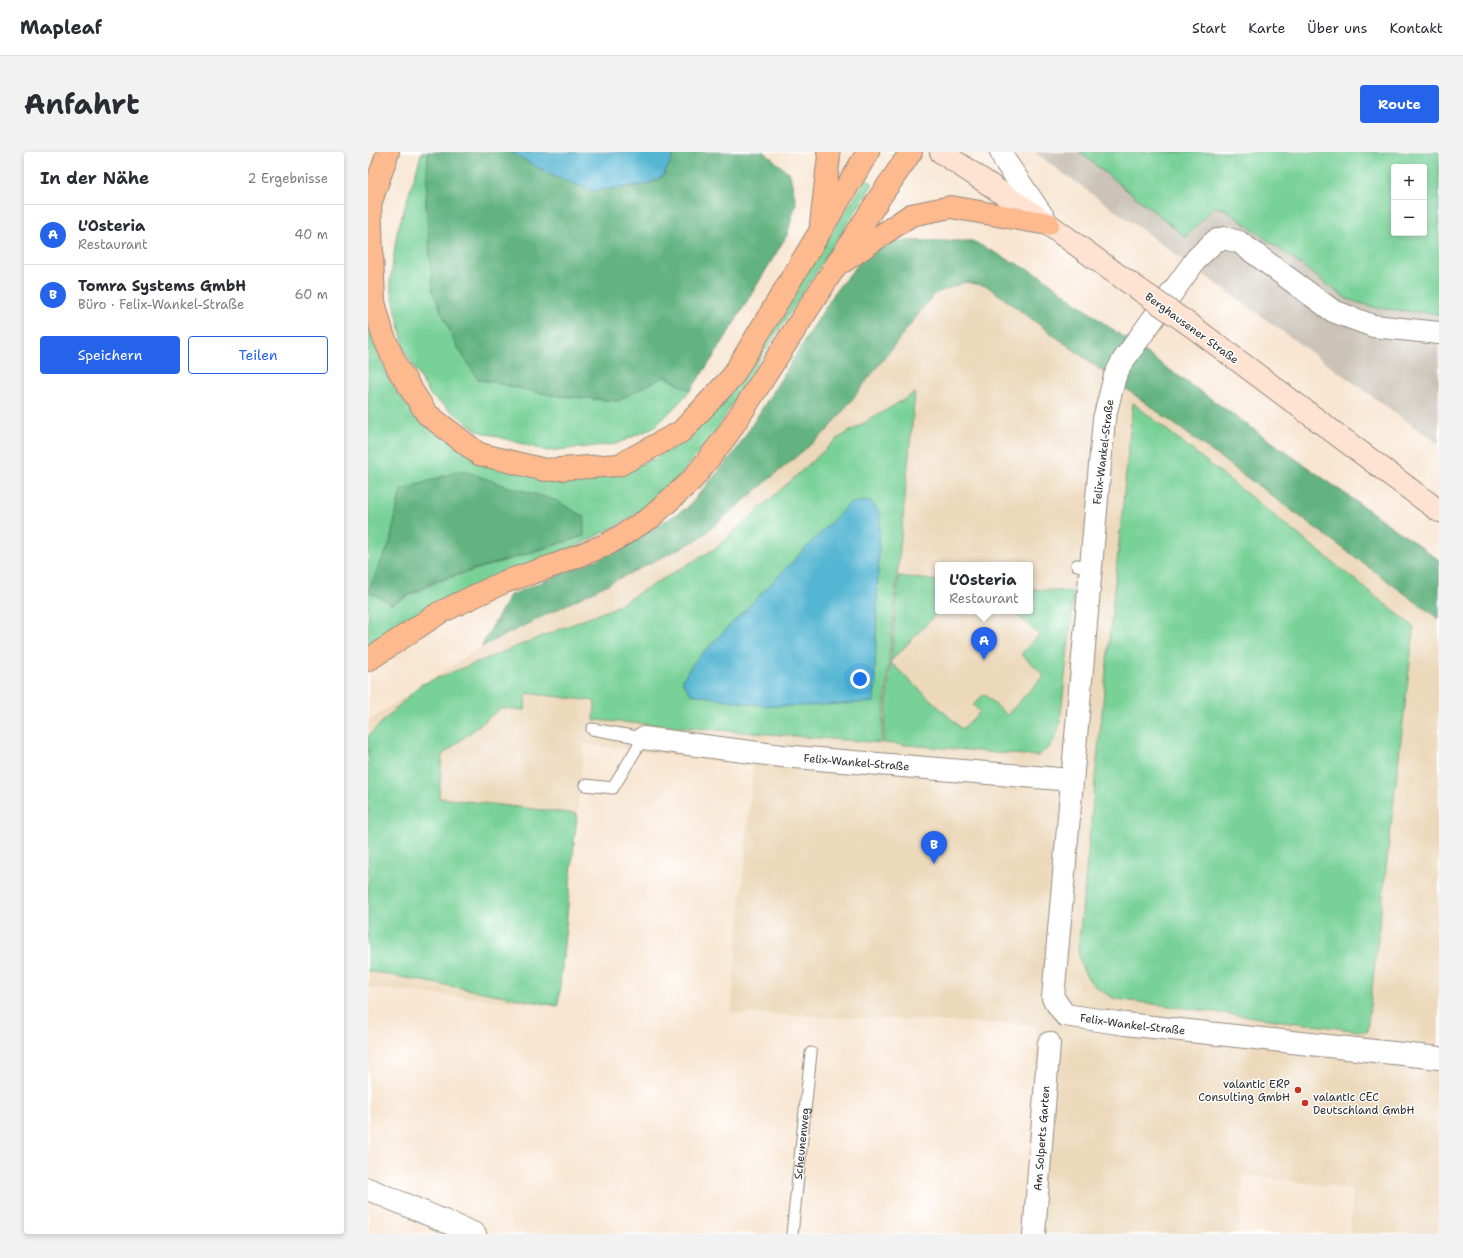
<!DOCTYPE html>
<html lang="de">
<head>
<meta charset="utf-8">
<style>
  :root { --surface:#fff; --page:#f2f2f3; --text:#2b2b33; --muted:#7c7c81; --line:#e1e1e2; --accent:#2563eb }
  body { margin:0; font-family:"Shantell Sans",sans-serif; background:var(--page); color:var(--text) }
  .controls { position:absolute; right:12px; top:12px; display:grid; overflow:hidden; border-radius:4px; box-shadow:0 2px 6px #0003 }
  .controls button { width:36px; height:36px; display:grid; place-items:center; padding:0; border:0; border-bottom:1px solid var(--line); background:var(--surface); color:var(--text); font:20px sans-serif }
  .you { position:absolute; left:492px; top:527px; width:14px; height:14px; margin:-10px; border:3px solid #fff; border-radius:50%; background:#1a73e8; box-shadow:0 0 0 6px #1a73e833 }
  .badge { display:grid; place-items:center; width:26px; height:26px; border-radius:50%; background:var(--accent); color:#fff; font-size:13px; font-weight:700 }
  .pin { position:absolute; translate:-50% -33px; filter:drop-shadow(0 1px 2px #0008) }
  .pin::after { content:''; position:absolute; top:21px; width:14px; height:12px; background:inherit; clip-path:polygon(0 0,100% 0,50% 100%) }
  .popup { position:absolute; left:567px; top:410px; width:98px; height:52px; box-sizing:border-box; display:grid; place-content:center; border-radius:4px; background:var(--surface); filter:drop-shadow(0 1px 3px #0005); font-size:13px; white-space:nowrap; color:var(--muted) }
  .popup b { font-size:15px; color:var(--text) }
  .popup::after { content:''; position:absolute; left:50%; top:100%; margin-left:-8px; border:8px solid transparent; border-top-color:var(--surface) }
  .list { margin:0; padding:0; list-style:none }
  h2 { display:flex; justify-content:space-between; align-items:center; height:52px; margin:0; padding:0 16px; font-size:17px }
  h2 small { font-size:13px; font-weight:400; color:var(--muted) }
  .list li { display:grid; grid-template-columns:26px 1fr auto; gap:12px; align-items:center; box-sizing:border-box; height:60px; padding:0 16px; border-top:1px solid var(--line) }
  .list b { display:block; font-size:15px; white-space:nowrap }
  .list p { margin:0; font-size:13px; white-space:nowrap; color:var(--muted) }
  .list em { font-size:13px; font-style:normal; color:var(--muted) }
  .actions { display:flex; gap:8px; padding:12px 16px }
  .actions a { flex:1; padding:9px 0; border:1px solid var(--accent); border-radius:4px; text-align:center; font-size:14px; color:var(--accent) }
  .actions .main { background:var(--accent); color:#fff }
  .map { position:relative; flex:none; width:1071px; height:1082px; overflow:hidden; border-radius:4px }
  header { display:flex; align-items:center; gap:24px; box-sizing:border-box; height:56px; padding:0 20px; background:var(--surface); border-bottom:1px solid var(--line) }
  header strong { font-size:19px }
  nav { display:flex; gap:22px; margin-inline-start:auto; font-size:14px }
  .intro { display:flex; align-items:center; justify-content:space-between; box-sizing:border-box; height:96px; padding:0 24px }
  h1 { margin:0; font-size:28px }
  .button { padding:10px 18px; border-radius:4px; background:var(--accent); color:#fff; font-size:14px; font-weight:700 }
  main { display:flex; gap:24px; padding:0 24px }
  aside { flex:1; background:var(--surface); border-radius:4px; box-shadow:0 2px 6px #0003 }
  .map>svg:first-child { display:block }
</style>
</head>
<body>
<header>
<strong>Mapleaf</strong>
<nav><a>Start</a><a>Karte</a><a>Über uns</a><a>Kontakt</a></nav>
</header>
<div class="intro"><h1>Anfahrt</h1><a class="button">Route</a></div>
<main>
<aside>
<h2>In der Nähe<small>2 Ergebnisse</small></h2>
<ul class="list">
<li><span class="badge">A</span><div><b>L'Osteria</b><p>Restaurant</p></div><em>40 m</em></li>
<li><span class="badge">B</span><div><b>Tomra Systems GmbH</b><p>Büro · Felix-Wankel-Straße</p></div><em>60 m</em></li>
</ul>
<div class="actions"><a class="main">Speichern</a><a>Teilen</a></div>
</aside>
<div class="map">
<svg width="1071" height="1082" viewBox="0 0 1071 1082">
  <rect width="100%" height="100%" fill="#fff"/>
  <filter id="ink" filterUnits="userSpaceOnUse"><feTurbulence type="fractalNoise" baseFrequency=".025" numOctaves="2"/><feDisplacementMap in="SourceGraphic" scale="8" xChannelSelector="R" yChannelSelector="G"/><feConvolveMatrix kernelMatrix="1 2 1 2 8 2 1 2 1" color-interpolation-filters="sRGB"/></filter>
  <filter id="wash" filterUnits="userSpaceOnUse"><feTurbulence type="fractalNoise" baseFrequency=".012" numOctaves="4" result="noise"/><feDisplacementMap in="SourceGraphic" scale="16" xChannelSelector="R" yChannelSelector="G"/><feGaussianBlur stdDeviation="0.9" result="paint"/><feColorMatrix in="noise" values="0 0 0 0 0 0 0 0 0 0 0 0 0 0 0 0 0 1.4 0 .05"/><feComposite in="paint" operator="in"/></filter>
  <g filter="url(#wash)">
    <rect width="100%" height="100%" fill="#f8e6d2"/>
    <!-- built -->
    <path fill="#ecd8ba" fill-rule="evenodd" d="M597,130L619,134L1071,467V1082H982L985,1037L876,1023L870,1082H682L660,1080L669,873L363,861L385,613L216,592L190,854L1,836L0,842V569L113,495L461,277L566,142ZM570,413H662V459H570Z"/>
    <!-- industrial -->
    <path fill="#cbc3b8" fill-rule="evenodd" d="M666,0H1071V292L994,237ZM1026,15H1056V81H1026Z"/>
    <!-- green -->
    <path fill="#78d197" stroke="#527e61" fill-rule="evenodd" d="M54,0H60L58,54L110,227L182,243L249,249L297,224L322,239L287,275L248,292L179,299L110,279L63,244L37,200L22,131L29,80Z
      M711,0H1071V162L1009,156L979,147L857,57L846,55L818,85ZM1026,15H1056V81H1026Z
      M498,27L505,32L381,224L349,277L312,324L285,351L250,373L0,501V173L9,199L22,229L37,251L55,272L175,325L202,328L252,320L288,306L318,288L366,237ZM61,330L141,335L187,348L216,384L68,430L24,452L1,439L22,391L33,338Z
      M547,241L513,591L226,568L227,549L158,541L157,558L133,556L74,603L71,646L209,662L190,854L0,819V584L52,533L245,456L348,396L469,287Z
      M765,251L1046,475L999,880L747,847C723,834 715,826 710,799Z
      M531,424L570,429L571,459L522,510L594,577L612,560L605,553L616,542L639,563L676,523L653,502L671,483L645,459H662V437L706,440L692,571C687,589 685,594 669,604L515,591Z"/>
    <!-- forest -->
    <path fill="#62b380" stroke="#466f56" d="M60,0H142L185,24L254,36L280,32L295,24L304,6L306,0H396L422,22L428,51L419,83L348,201L322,239L297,224L250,249L182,243L110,227L87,191L65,140L58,54Z
      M526,89H604L673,124L741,175L1071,408V467L619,134L597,130L566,142L461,277L329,388L113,495L142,443L240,403L319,356L367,300L469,137L500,101Z
      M94,318L141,335L187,348L216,365V384L68,429L23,452L0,439L22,391L33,338Z"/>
    <!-- water -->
    <path fill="#54b6d3" stroke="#40707f" d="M142,0H306L304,6L295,24L280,32L226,39L185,24Z
      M502,349L512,360L506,550L438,554H396L323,542L314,529L325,511L482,351Z"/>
  </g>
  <g filter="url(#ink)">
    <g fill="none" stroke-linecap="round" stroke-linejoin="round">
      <defs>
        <g id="lane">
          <path d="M709,413L723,415"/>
          <path d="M217,633L245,636L275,586L224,577"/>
          <path id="s1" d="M424,1082L443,901"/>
        </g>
        <g id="street">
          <path d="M633,0L637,9L680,72"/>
          <path id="s2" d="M1071,181L1005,174L965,159L871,90L856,86L847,89L829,106L754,210L747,224L736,267L685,846L697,863L757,872L1071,906"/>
          <path id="s3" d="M275,586L414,604L704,628"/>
          <path d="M0,1037L107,1082"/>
          <path id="s4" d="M666,1082L681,891"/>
        </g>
        <path id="secondary" d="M573,0L680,72L743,118
          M825,175L1071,359"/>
        <path id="highway" d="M2,52L6,150L15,183L30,217L59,262L111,302L177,318L251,313L314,279L364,225L500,0
          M0,58L20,0
          M453,72L461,4L460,0
          M476,109L543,63L583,55L680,72
          M0,508L71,461L136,430L190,412L240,392L282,366L325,327L359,283L512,45L543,0"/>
      </defs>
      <!-- lane casing -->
      <use href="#lane" stroke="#92887e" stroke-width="13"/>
      <!-- street casing -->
      <use href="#street" stroke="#92887e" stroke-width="24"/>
      <!-- secondary casing -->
      <use href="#secondary" stroke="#92887e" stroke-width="24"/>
      <!-- highway casing -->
      <use href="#highway" stroke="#92887e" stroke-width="24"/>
      <!-- lane -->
      <use href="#lane" stroke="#fff" stroke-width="11"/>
      <!-- street -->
      <use href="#street" stroke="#fff" stroke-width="22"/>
      <!-- secondary -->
      <use href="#secondary" stroke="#fee3d2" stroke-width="22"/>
      <!-- highway -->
      <use href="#highway" stroke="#fcba8e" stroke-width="22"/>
      <defs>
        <path id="secondary-bridge" d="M743,118L825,175"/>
      </defs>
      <!-- secondary-bridge casing -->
      <use href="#secondary-bridge" stroke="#92887e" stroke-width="24" stroke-linecap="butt"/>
      <!-- secondary-bridge -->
      <use href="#secondary-bridge" stroke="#fee3d2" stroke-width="22"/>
    </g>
  </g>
  <!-- markers -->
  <g fill="#c8321e" stroke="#fff" stroke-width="1.5">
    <circle cx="930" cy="938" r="4"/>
    <circle cx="937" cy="951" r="4"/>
  </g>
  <g text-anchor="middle" stroke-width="3" stroke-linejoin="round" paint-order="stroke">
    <!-- street labels -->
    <g font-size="11" fill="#2b2b2b" stroke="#fff">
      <text transform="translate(824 176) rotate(36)" y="4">Berghausener Straße</text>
      <text transform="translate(735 300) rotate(-83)" y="4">Felix-Wankel-Straße</text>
      <text dy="4" stroke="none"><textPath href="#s3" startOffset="215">Felix-Wankel-Straße</textPath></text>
      <text dy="4" stroke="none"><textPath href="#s2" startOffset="1134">Felix-Wankel-Straße</textPath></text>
      <text dy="4" stroke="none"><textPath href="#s4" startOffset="96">Am Solperts Garten</textPath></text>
      <text dy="4" stroke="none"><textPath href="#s1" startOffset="91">Scheunenweg</textPath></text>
    </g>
    <!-- poi labels -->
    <g font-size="11" fill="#2b2b2b" stroke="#fff" text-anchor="end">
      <text x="922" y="936">valantic ERP<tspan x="922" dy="13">Consulting GmbH</tspan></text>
      <text x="945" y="949" text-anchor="start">valantic CEC<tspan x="945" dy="13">Deutschland GmbH</tspan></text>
    </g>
  </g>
</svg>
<div class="controls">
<button>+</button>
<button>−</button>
</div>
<div class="you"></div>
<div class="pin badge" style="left:616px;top:508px">A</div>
<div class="popup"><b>L'Osteria</b>Restaurant</div>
<div class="pin badge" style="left:566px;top:712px">B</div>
</div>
</main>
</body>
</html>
